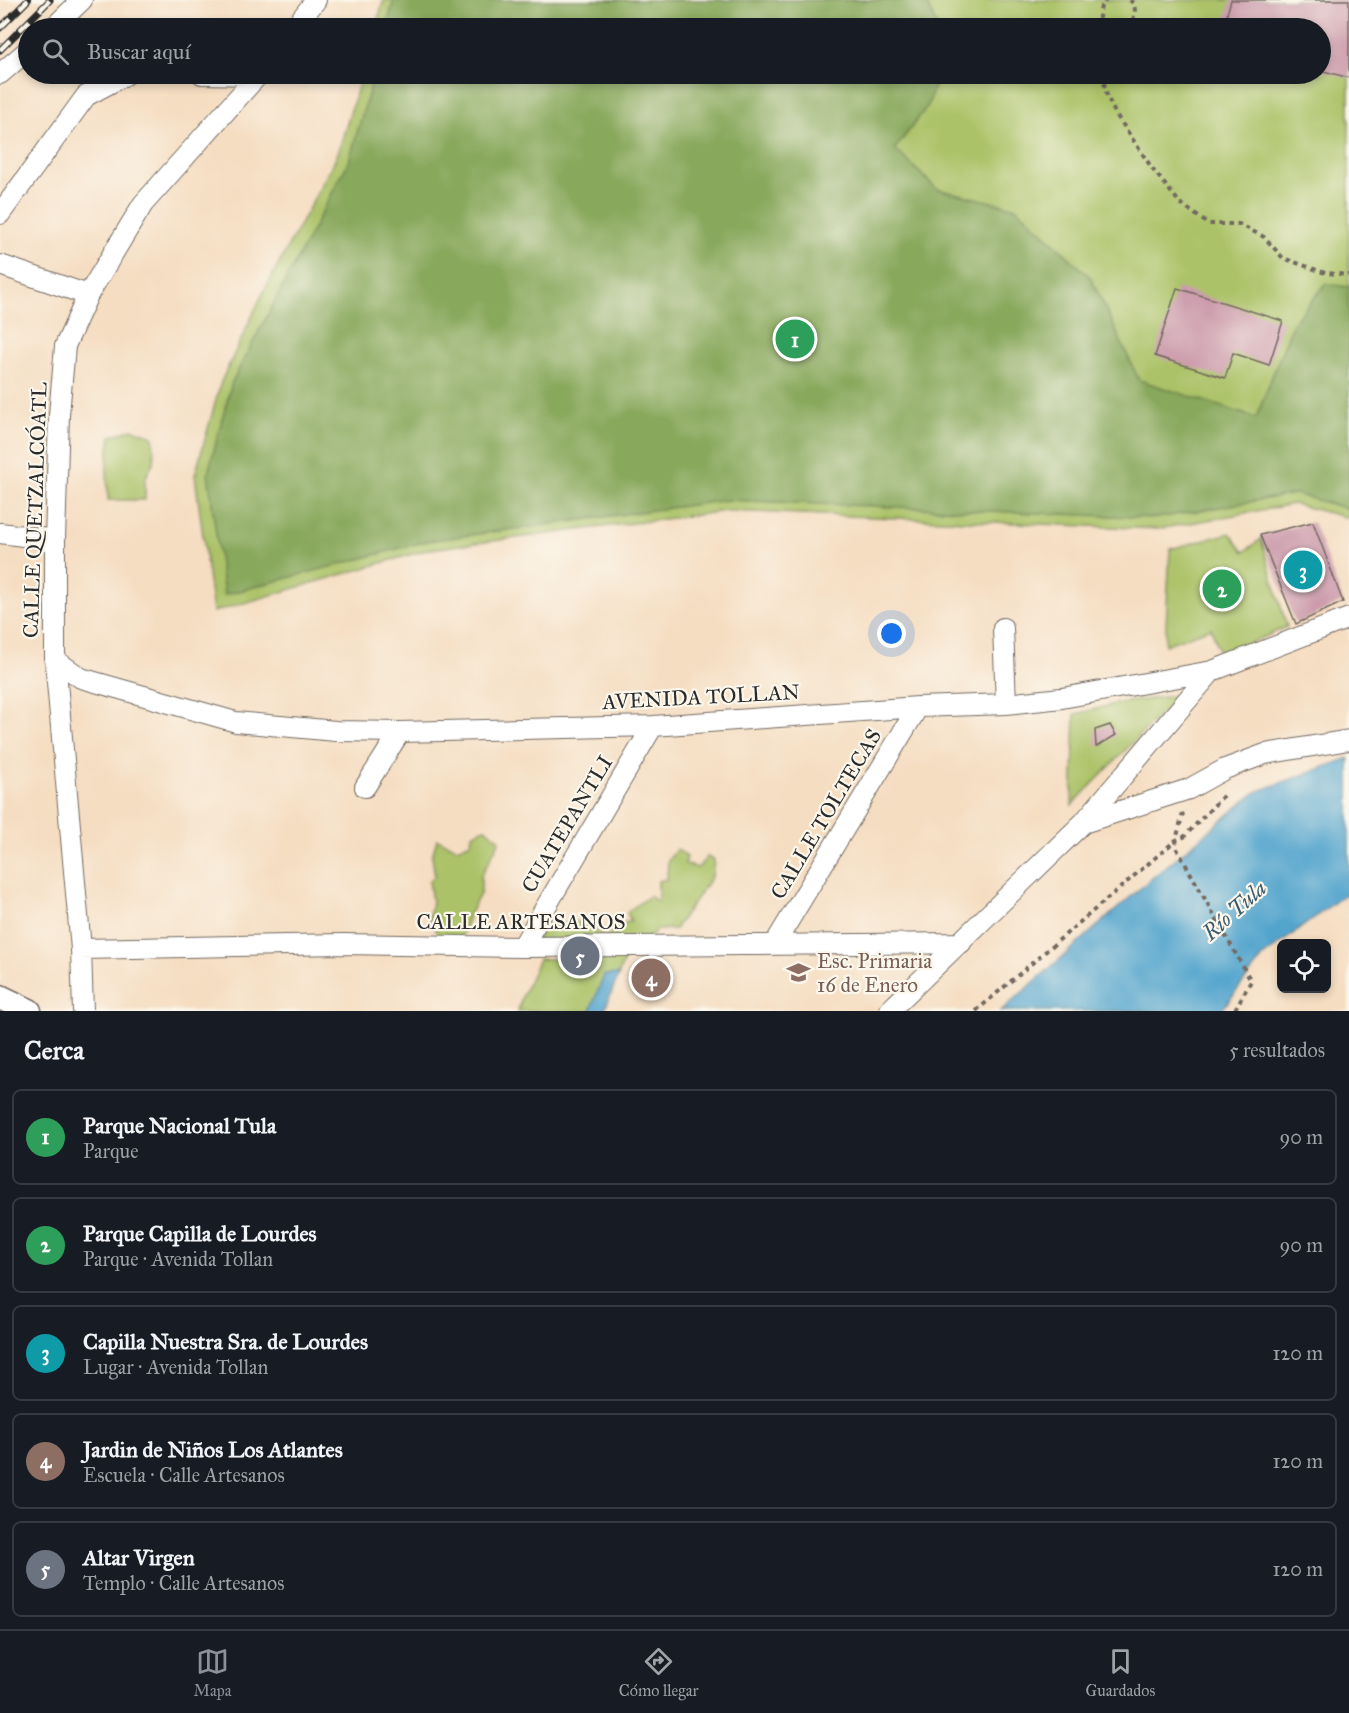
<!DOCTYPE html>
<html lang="es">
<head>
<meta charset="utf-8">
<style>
  :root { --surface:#171b24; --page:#242831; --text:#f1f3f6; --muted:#9ea1a6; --line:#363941; --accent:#8c9099 }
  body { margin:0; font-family:"IM FELL Great Primer",serif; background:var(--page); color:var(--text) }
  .controls { position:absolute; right:18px; bottom:18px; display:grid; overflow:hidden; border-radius:9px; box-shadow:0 3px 9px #0003 }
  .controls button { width:54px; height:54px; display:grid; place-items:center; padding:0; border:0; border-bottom:2px solid var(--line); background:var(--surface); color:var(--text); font:30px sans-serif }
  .you { position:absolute; left:892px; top:634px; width:21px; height:21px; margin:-15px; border:4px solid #fff; border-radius:50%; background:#1a73e8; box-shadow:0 0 0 9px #1a73e833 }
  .badge { display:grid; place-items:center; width:39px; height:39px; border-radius:50%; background:var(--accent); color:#fff; font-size:20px; font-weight:700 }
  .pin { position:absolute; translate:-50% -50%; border:3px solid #fff; box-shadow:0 2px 6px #0006 }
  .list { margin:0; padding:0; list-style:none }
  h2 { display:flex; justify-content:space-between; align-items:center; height:78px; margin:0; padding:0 24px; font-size:26px }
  h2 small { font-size:20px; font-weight:400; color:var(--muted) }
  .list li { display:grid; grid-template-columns:39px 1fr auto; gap:18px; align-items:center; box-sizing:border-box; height:96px; margin:0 12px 12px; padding:0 12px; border:2px solid var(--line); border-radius:9px }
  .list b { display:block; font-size:22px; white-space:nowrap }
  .list p { margin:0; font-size:20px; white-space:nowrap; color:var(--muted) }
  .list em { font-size:20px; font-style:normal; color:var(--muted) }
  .icon { flex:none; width:33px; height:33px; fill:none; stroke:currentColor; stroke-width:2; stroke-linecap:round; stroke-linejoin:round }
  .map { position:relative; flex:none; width:1349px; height:1011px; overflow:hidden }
  .search { position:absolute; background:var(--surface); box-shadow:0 3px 9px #0003; left:18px; right:18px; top:18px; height:66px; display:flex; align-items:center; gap:15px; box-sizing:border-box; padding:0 21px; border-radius:33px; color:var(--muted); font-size:22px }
  .sheet { height:618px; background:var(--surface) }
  nav { display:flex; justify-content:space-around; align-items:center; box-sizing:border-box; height:84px; border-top:2px solid var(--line); background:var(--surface); font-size:16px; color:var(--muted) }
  nav a { display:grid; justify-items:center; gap:3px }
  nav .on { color:var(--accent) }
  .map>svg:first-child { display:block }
</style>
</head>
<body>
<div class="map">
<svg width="1349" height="1011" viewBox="0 0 1349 1011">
  <rect width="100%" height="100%" fill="#fbf7ec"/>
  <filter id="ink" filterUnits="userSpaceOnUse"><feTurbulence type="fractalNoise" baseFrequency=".0167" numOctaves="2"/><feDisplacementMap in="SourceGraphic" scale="12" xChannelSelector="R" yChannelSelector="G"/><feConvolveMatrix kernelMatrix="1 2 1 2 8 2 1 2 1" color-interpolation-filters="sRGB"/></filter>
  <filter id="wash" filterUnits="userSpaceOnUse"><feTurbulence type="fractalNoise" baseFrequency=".008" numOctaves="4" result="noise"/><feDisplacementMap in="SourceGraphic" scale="24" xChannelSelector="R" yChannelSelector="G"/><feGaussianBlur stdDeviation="1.35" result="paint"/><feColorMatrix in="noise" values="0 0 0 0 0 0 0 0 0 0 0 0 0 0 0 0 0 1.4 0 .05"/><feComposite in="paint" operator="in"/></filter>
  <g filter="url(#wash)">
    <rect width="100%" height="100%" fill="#f5ddc1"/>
    <!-- green -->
    <path fill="#abc267" stroke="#6b7649" stroke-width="1.5" d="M384,0H1349V518L1294,504L1158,529L727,511L430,549L213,612L195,475L221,382L262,295L337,156L362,74H1320V28H375Z
      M133,429L153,436L154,461L145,479V500H108L107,466L111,436Z
      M1230,533L1244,552L1261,539L1287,627L1221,656L1211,628L1165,645L1170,549Z
      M1179,695L1072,805L1075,714L1119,703Z
      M485,828L500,840L481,876V892L470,913L463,934L457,940L439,937L429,918L432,902L429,881L435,876L432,856L437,839L457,848L471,842L472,834Z
      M677,849L687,857L685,864L698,868L707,857L714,860L712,876L675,929L656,930L645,943L536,940L547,925L579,922L608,937L616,924L631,922L627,912L650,896L658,902V881L667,879L668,860Z
      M625,958L604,1011H518L522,997L539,959Z"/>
    <!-- forest -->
    <path fill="#88a85c" stroke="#5a6a44" stroke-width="1.5" d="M394,0H925L938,28H386Z
      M374,74H937L929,104L895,149L937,189L1017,208L1091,278L1139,380L1256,418L1293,323L1326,284L1349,287V509L1295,494L1157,518L727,500L427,541L224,595L208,473L232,382L349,161Z"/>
    <!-- water -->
    <path fill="#52a4cd" stroke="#3e687c" stroke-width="1.5" d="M1349,758V894L1344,895L1263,957L1221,1011H1001L1152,878L1256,792Z
      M619,974L604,1011H590L604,975Z"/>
    <g id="blocks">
      <!-- building -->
      <path fill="#cc9bac" d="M1231,0H1349V78L1320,70V28H1223Z
        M1177,288L1283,321L1269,365L1233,353L1225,378L1155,356Z
        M1313,522L1343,602L1296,624L1260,535Z
        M1110,725L1116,735L1096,747L1095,730Z"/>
    </g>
  </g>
  <g filter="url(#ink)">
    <use href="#blocks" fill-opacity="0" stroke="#726960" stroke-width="1.5"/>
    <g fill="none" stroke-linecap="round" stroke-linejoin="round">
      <defs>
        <path id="minor" d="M53,28L82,0
          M294,28L316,0
          M0,74L28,50
          M202,74L258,75
          M0,214L86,96L127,74
          M0,265L88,295
          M0,533L55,540
          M1003,628L1006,704
          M55,660L81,678L236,722L336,731L400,732L653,726L918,707L1006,704L1062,698L1212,671L1349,618
          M365,787L400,732
          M1083,823L1189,789L1225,769L1265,754L1349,740
          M774,945L918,707
          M522,947L653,726
          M81,949L343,944L522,947L961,943
          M83,1011L81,949L55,660V540L59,415L65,346L88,295L143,204L259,74
          M889,1011L1083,823L1212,671"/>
        <path id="tertiary" d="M0,997L29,1011"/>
      </defs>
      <!-- minor casing -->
      <use href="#minor" stroke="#726960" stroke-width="22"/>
      <!-- tertiary casing -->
      <use href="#tertiary" stroke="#726960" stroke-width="27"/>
      <!-- path -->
      <path stroke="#726960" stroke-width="4" stroke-dasharray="4.5 4.5" stroke-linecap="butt" d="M1097,28L1101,6L1106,0
        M1128,28C1134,19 1139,9 1130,0
        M1102,74L1107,96L1115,113L1154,171L1180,203L1208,224H1239L1264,237L1283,258L1325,273L1349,275
        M1183,813L1176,840L1177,849L1251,981L1234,1011
        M976,1011L1176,840L1184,837L1224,795"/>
      <!-- minor -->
      <use href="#minor" stroke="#fff" stroke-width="20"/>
      <!-- tertiary -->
      <use href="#tertiary" stroke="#fff" stroke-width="24"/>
      <defs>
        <path id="rail" d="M0,28L28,0
          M0,50L50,0"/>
      </defs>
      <!-- rail casing -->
      <use href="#rail" stroke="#2b2b2b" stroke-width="7"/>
      <!-- rail -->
      <use href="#rail" stroke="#fbf7ec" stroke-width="4.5" stroke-dasharray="14" stroke-linecap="butt"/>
    </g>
  </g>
  <!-- icons -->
  <defs>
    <symbol id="school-bare" viewBox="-9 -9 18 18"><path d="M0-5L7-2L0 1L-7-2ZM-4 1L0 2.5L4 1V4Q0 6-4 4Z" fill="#8d6e63" stroke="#fbf7ec" stroke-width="2.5" paint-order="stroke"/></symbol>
  </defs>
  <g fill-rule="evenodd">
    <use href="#school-bare" x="782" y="956" width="33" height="33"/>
  </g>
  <g text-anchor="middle" stroke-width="4.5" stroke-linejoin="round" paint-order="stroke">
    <!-- street labels -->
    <g font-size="21" fill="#2b2b2b" stroke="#fbf7ec">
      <text transform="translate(35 510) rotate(-88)" y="7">CALLE QUETZALCÓATL</text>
      <text transform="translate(701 697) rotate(-3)" y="7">AVENIDA TOLLAN</text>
      <text transform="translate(826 814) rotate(-59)" y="7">CALLE TOLTECAS</text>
      <text transform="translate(567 824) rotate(-59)" y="7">CUATEPANTLI</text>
      <text x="521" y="929">CALLE ARTESANOS</text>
    </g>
    <!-- education labels -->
    <g font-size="21" fill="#785e54" stroke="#fbf7ec" text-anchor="start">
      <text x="817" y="968">Esc. Primaria<tspan x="817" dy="24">16 de Enero</tspan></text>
    </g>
    <!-- water labels -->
    <g font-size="22" font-style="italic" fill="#3b5b6c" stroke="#fbf7ec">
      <text transform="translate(1234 910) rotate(-42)" y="8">Río Tula</text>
    </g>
  </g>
</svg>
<div class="controls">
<button><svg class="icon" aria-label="locate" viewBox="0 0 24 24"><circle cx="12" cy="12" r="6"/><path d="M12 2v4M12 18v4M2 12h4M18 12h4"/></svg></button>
</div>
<div class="you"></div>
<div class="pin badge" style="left:795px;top:339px;background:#2e9e5b">1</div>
<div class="pin badge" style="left:1222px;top:589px;background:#2e9e5b">2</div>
<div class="pin badge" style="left:1303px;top:570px;background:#0f9aa8">3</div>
<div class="pin badge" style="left:651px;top:978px;background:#8d6e63">4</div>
<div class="pin badge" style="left:580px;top:956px;background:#6b7280">5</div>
<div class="search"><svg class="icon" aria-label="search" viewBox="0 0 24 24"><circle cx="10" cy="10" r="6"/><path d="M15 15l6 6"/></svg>Buscar aquí</div>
</div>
<section class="sheet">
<h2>Cerca<small>5 resultados</small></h2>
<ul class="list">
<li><span class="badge" style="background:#2e9e5b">1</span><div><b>Parque Nacional Tula</b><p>Parque</p></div><em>90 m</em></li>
<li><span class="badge" style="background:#2e9e5b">2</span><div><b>Parque Capilla de Lourdes</b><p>Parque · Avenida Tollan</p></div><em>90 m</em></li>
<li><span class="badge" style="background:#0f9aa8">3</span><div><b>Capilla Nuestra Sra. de Lourdes</b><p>Lugar · Avenida Tollan</p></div><em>120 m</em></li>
<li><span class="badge" style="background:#8d6e63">4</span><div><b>Jardin de Niños Los Atlantes</b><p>Escuela · Calle Artesanos</p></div><em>120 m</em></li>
<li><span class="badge" style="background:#6b7280">5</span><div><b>Altar Virgen</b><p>Templo · Calle Artesanos</p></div><em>120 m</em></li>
</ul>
</section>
<nav>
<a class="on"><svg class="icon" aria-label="map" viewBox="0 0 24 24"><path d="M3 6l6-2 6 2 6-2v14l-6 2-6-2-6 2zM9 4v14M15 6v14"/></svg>Mapa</a>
<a><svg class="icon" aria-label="directions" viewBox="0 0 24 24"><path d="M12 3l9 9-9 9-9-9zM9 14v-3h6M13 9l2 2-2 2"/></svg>Cómo llegar</a>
<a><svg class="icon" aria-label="saved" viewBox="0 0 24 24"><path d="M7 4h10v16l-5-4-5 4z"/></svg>Guardados</a>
</nav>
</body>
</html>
